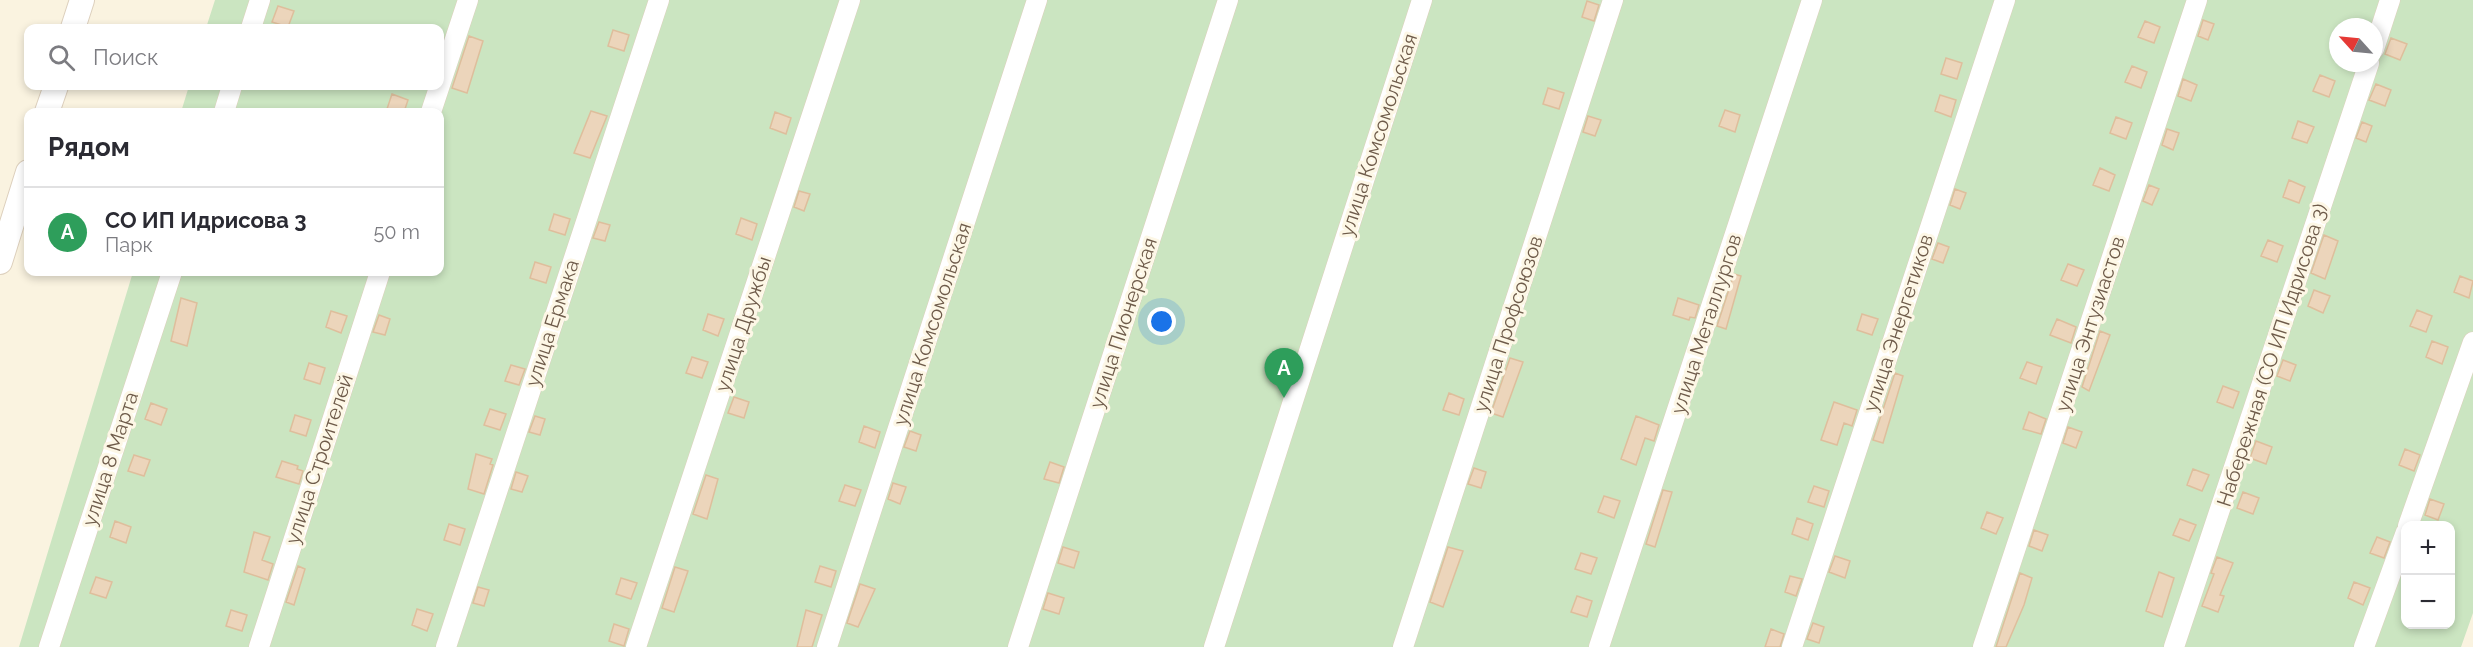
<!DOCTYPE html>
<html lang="ru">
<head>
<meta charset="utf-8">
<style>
  :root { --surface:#fff; --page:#f2f2f3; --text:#2b2b33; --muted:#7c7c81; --line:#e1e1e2; --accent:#7a5140 }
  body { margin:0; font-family:Raleway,sans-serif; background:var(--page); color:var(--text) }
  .controls { position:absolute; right:18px; bottom:18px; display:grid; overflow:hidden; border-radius:12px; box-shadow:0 3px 9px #0003 }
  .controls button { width:54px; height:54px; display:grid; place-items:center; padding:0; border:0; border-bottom:2px solid var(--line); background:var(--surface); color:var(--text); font:30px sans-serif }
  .compass { position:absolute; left:2329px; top:18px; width:54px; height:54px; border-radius:50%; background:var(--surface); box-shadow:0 3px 9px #0003; rotate:297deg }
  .you { position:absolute; left:1162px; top:322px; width:21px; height:21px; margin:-15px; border:4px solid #fff; border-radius:50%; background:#1a73e8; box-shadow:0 0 0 9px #1a73e833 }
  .badge { display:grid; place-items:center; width:39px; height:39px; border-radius:50%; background:var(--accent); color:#fff; font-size:20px; font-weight:700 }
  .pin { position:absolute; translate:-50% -50px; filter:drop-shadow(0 2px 3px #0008) }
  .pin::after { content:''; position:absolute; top:32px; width:21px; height:18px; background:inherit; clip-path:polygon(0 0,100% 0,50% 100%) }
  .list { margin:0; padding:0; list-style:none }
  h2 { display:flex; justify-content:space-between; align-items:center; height:78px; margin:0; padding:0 24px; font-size:26px }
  h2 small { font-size:20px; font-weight:400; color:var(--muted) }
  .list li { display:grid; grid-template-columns:39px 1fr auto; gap:18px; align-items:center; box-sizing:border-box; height:90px; padding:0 24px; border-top:2px solid var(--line) }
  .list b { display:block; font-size:22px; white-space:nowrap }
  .list p { margin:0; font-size:20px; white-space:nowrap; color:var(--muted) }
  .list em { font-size:20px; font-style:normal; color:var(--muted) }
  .icon { flex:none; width:33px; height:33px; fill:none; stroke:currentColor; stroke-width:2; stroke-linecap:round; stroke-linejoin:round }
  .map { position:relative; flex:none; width:2473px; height:647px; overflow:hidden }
  .search { position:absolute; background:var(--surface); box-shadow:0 3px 9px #0003; left:24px; top:24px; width:420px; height:66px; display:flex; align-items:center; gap:15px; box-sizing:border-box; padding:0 21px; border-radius:12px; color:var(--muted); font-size:22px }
  .panel { position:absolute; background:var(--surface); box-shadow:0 3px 9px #0003; left:24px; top:108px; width:420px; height:168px; border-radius:12px }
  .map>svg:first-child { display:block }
</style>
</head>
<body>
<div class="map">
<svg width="2473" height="647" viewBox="0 0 2473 647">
  <rect width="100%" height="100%" fill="#faf3e0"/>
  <!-- green -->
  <path fill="#cbe5c1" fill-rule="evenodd" d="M215,0H2473V613L2461,647H19L133,272H440V112H181L189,86H440V28H206ZM2338,27H2374V63H2338ZM2406,526H2450V624H2406Z"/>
  <!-- building -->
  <path fill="#ecd5bb" stroke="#debe9c" stroke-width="1.5" d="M1587,1L1599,5L1594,21L1582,17Z
    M278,6L294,11L288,27L272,22Z
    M2203,20L2214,24L2208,40L2198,36Z
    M2145,21L2160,27L2154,43L2138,37Z
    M613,30L629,35L624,51L608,46Z
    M469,36L483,41L467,93L452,88Z
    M2391,38L2407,44L2400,60L2385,54Z
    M1946,58L1962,63L1957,79L1941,74Z
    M2132,66L2147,72L2141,88L2125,82Z
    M2320,75L2335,81L2329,97L2313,91Z
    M2183,79L2197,85L2191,101L2178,96Z
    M2376,84L2391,90L2385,106L2369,100Z
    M1548,88L1564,93L1559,109L1543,104Z
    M392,94L408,100L404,112H386Z
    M1940,95L1956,100L1951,117L1935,111Z
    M1725,110L1740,115L1735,132L1719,126Z
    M591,111L607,116L590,158L574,153Z
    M775,112L791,118L786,134L770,128Z
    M1588,116L1601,120L1595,136L1583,132Z
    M2116,117L2132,123L2126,139L2110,133Z
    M2298,121L2314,127L2307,143L2292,138Z
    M2362,122L2372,126L2366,142L2356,138Z
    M2167,129L2179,133L2173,150L2162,145Z
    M2100,168L2115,175L2109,191L2093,185Z
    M2289,180L2305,187L2299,203L2283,197Z
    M2149,185L2159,189L2152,205L2143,201Z
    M1955,189L1966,193L1960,209L1950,205Z
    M799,191L810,194L804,211L794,207Z
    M554,214L570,219L565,235L549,230Z
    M741,218L757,224L752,240L736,234Z
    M599,222L610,225L605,241L593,238Z
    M2324,235L2338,241L2325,279L2311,273Z
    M2268,240L2283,246L2277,262L2261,256Z
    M1938,243L1949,247L1943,263L1932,259Z
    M535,262L551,267L546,283L530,278Z
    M2068,264L2084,270L2077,286L2061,280Z
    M1734,274L1741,276L1726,329L1717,326Z
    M2460,276L2473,281L2469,298L2454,292Z
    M2314,290L2330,296L2323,313L2308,306Z
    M181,298L197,303L187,346L171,341Z
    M1678,298L1699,305L1695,318L1690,317L1689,320L1673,315Z
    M2417,310L2432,316L2426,332L2410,326Z
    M331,311L347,316L341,333L326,327Z
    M708,314L724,319L718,336L703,330Z
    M1862,314L1878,319L1872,335L1857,330Z
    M379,315L390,319L385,335L373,332Z
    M2057,319L2076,327L2071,343L2050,335Z
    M2100,331L2110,335L2089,391L2082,387Z
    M2432,341L2448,347L2442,364L2426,357Z
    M692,357L708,362L702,378L686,373Z
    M1510,358L1523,362L1503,417L1491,413Z
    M2283,360L2296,365L2290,381L2277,376Z
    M2027,362L2042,367L2036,384L2020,378Z
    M309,363L325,368L320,384L304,379Z
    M511,365L525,369L519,385L505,381Z
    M1895,373L1903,376L1883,443L1873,440Z
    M2223,386L2239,392L2233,408L2217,402Z
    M1449,393L1464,399L1459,415L1443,410Z
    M734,397L749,402L744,418L728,413Z
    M1834,402L1857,410L1852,426L1844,423L1837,445L1821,440Z
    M151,403L167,409L161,425L145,419Z
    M490,409L506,414L500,430L484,425Z
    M2029,412L2046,419L2041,434L2023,429Z
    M295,415L311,420L306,436L290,431Z
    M535,416L545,419L540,435L529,432Z
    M1636,416L1659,425L1654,441L1645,438L1636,465L1621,459Z
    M864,426L880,432L875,448L859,442Z
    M2068,427L2082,432L2076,448L2063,443Z
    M910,431L921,435L916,451L904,447Z
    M2256,441L2272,447L2266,464L2250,458Z
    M2405,449L2420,455L2414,471L2399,465Z
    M476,454L492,459L490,464L493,465L484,494L468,489Z
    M134,455L150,460L144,476L128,471Z
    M282,461L298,466L297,469L303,471L299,484L276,477Z
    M1050,462L1064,467L1059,483L1044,479Z
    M1474,468L1486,472L1481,488L1468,484Z
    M2193,469L2209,475L2202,491L2187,485Z
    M516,472L528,476L522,492L511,489Z
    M706,475L718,479L707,519L693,514Z
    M893,483L906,487L900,504L888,499Z
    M845,485L861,490L855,506L839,501Z
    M1814,486L1829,491L1824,507L1808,502Z
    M1663,490L1672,492L1655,547L1646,544Z
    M2243,492L2259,498L2253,514L2237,508Z
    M1604,496L1620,501L1614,518L1598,512Z
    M2430,499L2444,504L2438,520L2425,515Z
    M1987,512L2003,518L1996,534L1981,528Z
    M1797,518L1813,524L1808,540L1792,534Z
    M2180,519L2196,525L2189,541L2173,535Z
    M115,521L131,527L126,543L110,537Z
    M449,524L465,529L460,545L444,540Z
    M2034,530L2048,535L2042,551L2029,546Z
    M254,532L270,537L262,560L273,564L268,580L244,572Z
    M2377,537L2390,542L2384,558L2370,553Z
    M1063,547L1079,552L1074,568L1058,563Z
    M1448,547L1463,551L1443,607L1430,602Z
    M1581,553L1597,558L1591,574L1575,569Z
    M1835,556L1850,561L1845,578L1829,572Z
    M2217,557L2233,563L2220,595L2224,596L2218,612L2202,606L2214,574L2211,573Z
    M298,566L305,569L294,605L286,602Z
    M820,566L836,571L831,587L815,582Z
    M675,567L688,571L674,612L662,608Z
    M2159,572L2174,578L2162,617L2146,611Z
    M2020,573L2032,578L2024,605L2006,647H1996Z
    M1790,576L1802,579L1796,596L1785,592Z
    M96,577L112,582L106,598L90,593Z
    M621,578L637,583L631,599L616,594Z
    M2354,582L2370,588L2363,605L2348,598Z
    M860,584L875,589L858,627L847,623Z
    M478,587L489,590L484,606L473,603Z
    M1048,593L1064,598L1059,614L1043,609Z
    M1577,596L1592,601L1587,617L1571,612Z
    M417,609L433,614L427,631L412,625Z
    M231,610L247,615L242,631L226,626Z
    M806,610L822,615L812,647H797Z
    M1813,623L1824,627L1819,643L1807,639Z
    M614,624L629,629L624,646L609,641Z
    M1771,629L1784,634L1780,647H1765Z"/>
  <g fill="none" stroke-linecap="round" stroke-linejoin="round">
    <defs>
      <path id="minor" d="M251,28L260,0
        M2374,49L2390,0
        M224,112L232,86
        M431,112L468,0
        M2408,526L2473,342
        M49,647L172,272
        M259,647L380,272
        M446,647L659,0
        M636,647L850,0
        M827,647L1037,0
        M1018,647L1228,0
        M1214,647L1422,0
        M1403,647L1613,0
        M1599,647L1812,0
        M1792,647L2005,0
        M1983,647L2197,0
        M2174,647L2369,63
        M2364,647L2406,532"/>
      <path id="tertiary" d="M73,28L82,0
        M47,112L56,86
        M0,262L28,172"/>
    </defs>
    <!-- minor casing -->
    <use href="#minor" stroke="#ddd0bd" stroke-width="21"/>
    <!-- tertiary casing -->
    <use href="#tertiary" stroke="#ddd0bd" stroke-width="26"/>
    <!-- minor -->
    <use href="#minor" stroke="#fff" stroke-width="20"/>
    <!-- tertiary -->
    <use href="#tertiary" stroke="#fff" stroke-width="24"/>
  </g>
  <g text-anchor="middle" stroke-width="6" stroke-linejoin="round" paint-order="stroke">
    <!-- street labels -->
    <g font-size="20" fill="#6e5b4a" stroke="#fdf7e6">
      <text transform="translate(1378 135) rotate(-72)" y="7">улица Комсомольская</text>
      <text transform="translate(552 323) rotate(-72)" y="7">улица Ермака</text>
      <text transform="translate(1123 323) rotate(-72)" y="7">улица Пионерская</text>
      <text transform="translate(1898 323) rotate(-72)" y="7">улица Энергетиков</text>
      <text transform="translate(743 324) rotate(-72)" y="7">улица Дружбы</text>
      <text transform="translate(932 324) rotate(-72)" y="7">улица Комсомольская</text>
      <text transform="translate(1508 324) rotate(-72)" y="7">улица Профсоюзов</text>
      <text transform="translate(1706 324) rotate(-72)" y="7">улица Металлургов</text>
      <text transform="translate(2090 324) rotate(-72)" y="7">улица Энтузиастов</text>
      <text transform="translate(2272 355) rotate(-72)" y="7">Набережная (СО ИП Идрисова 3)</text>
      <text transform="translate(110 459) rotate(-72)" y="7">улица 8 Марта</text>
      <text transform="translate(319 459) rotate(-72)" y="7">улица Строителей</text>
    </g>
  </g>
</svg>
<div class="controls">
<button>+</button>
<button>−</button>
</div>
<svg class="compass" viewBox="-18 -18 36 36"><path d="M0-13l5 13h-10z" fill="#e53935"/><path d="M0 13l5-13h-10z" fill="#7c7c81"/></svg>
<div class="you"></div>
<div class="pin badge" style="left:1284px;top:398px;background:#2e9e5b">A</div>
<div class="search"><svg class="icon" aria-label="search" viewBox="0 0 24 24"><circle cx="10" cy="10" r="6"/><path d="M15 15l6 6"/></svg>Поиск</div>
<section class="panel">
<h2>Рядом<small></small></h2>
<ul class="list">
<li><span class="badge" style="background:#2e9e5b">A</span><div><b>СО ИП Идрисова 3</b><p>Парк</p></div><em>50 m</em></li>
</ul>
</section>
</div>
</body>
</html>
